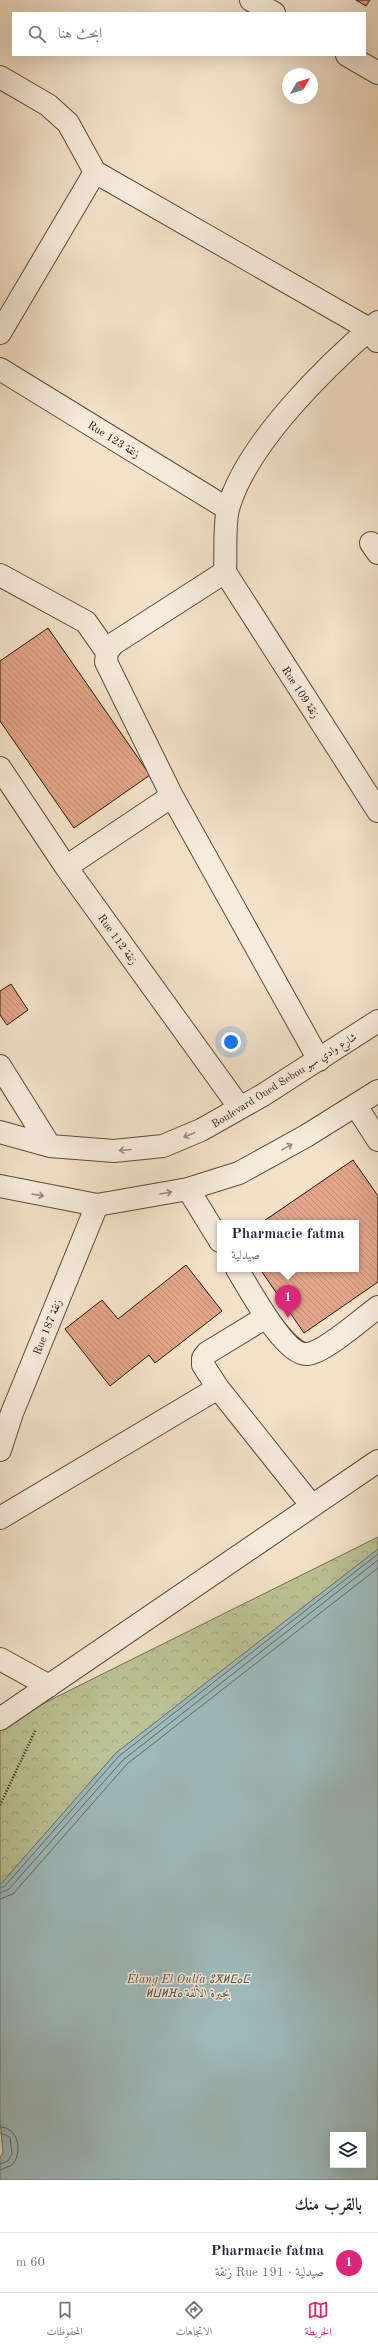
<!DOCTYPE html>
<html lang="ar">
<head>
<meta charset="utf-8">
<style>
  :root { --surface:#fff; --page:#f2f2f3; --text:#1f2937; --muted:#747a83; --line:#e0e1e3; --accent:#db2777 }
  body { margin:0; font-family:"Old Standard TT",Amiri,"Noto Sans Tifinagh",serif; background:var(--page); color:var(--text); direction:rtl }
  .controls { position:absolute; right:12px; bottom:12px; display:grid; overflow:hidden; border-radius:0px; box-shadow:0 4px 16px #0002 }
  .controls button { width:36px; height:36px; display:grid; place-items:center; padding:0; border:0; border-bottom:1px solid var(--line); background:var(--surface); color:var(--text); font:20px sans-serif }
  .compass { position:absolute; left:282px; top:68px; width:36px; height:36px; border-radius:50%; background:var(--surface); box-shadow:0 4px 16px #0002; rotate:52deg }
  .you { position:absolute; left:231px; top:1042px; width:14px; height:14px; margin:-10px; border:3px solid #fff; border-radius:50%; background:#1a73e8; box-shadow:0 0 0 6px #1a73e833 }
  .badge { display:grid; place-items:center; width:26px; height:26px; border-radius:50%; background:var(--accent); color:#fff; font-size:13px; font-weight:700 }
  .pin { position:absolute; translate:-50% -33px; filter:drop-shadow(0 1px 2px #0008) }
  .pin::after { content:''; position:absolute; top:21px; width:14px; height:12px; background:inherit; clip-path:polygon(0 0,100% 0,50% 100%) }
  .popup { position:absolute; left:217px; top:1220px; width:142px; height:52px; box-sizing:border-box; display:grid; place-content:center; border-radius:0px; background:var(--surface); filter:drop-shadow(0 1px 3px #0005); font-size:13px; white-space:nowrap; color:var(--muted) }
  .popup b { font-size:15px; color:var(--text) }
  .popup::after { content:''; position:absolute; left:50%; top:100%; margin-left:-8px; border:8px solid transparent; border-top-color:var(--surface) }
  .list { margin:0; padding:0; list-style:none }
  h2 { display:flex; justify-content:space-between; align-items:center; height:52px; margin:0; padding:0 16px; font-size:17px }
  h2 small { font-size:13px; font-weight:400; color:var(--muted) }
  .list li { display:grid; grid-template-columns:26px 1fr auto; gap:12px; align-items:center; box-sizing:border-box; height:60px; padding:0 16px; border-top:1px solid var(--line) }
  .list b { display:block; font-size:15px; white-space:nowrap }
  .list p { margin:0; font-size:13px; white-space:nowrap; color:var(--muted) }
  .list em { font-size:13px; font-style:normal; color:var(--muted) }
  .icon { flex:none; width:22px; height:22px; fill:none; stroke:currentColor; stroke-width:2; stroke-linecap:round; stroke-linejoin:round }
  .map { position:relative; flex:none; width:378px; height:2180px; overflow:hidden; direction:ltr }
  .search { position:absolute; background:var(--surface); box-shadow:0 4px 16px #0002; left:12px; right:12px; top:12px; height:44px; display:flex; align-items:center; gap:10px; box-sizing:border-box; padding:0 14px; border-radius:0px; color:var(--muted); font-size:15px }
  .sheet { height:112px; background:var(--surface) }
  nav { display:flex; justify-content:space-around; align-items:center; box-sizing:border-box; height:56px; border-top:1px solid var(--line); background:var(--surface); font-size:11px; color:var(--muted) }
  nav a { display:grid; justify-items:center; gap:2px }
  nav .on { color:var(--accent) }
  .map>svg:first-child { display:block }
</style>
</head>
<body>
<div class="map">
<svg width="378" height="2180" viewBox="0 0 378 2180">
  <defs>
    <pattern id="forest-crowns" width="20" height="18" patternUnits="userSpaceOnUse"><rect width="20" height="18" fill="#bcc396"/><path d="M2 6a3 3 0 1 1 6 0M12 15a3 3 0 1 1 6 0" fill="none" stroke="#a2a780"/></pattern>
    <pattern id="building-back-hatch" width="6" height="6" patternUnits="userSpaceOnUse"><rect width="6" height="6" fill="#e2a589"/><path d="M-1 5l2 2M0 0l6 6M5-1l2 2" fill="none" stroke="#c28d75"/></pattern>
  </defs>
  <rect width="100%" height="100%" fill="#f3e2c9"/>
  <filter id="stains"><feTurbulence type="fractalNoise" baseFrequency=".005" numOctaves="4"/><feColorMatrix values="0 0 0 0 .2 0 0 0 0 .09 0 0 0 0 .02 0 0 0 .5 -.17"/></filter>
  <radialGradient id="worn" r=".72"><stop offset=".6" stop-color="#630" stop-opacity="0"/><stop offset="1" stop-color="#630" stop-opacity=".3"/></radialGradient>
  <!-- forest -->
  <path fill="url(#forest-crowns)" stroke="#746c51" d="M378,1537V1549L116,1753L0,1885V1725Z"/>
  <!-- water -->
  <path fill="#9ebcbe" stroke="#707977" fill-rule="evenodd" d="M378,1549V2180H0V2157L3,2153L0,2121V1885L116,1753ZM333,2135H363V2165H333Z"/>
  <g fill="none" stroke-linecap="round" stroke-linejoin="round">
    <!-- shore -->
    <path stroke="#656865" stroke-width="1" d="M0,1888L5,1886L119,1756L378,1554
      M0,1893L9,1889L123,1760L378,1560
      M0,1899L13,1894L127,1764L378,1568
      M0,2127C19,2127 23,2153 12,2165L0,2170
      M0,2133L10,2137L12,2154L8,2161L0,2164"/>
  </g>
  <!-- building -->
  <path fill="url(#building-back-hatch)" stroke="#2c150c" d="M356,0H370L366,6Z
    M48,628L150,775L74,828L0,721V661Z
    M11,984L28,1010L7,1025L0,1015V991Z
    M353,1160L378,1196V1282L304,1333L260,1269H356V1223H261Z
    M186,1265L222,1311L155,1363L149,1355L110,1386L65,1329L102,1300L118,1319Z"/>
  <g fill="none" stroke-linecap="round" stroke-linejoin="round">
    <defs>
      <path id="minor" d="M251,0L274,13
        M347,55L378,73
        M0,77L48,105L68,123L95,172L369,329L377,341
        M0,333L95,172
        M0,369L228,509
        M371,543L378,553
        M225,572L378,811
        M0,575L86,622L107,652
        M0,768L66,867L240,1108
        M66,867L172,796
        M319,1060L172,796L106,662L107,652L113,644L225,572C226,555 224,524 228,509C246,444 327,365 378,322
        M0,1066L50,1146
        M356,1106L378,1140
        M0,1132L50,1146L114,1151L163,1146L201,1130L263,1095L378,1021
        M0,1186L97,1205L188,1189L239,1173L306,1136L378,1091
        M188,1189L220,1241
        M237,1269C248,1287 285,1356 307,1354C324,1353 363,1318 378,1307
        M266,1317L207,1353L203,1358V1365L218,1388L312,1506
        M0,1450L12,1413L97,1205
        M0,1518L218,1388
        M0,1659L49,1686
        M0,1719L378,1461"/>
    </defs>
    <!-- minor casing -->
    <use href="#minor" stroke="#5e483b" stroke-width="24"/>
    <!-- path -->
    <path stroke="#2c150c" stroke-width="2.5" stroke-dasharray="1 2" stroke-linecap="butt" d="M0,1805L36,1729"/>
    <!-- minor -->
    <use href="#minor" stroke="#f7ecdc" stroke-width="22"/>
  </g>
  <!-- one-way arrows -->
  <defs><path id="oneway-shaft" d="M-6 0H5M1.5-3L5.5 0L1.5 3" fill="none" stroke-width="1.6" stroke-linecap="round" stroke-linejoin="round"/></defs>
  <g stroke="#9c8b7e">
    <use href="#oneway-shaft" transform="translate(189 1135) rotate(157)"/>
    <use href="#oneway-shaft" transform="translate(287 1147) rotate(-29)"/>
    <use href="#oneway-shaft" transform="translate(125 1150) rotate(175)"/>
    <use href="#oneway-shaft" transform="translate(166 1193) rotate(-10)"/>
    <use href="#oneway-shaft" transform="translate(38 1195) rotate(10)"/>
  </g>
  <g text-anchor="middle" stroke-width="3" stroke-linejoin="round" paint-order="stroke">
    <!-- street labels -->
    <g font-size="11" fill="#2c150c" stroke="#f7ecdc">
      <text transform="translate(114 439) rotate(32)" y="4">Rue 123 زنقة</text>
      <text transform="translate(301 692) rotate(57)" y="4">Rue 109 زنقة</text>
      <text transform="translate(118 939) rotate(54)" y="4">Rue 112 زنقة</text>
      <text transform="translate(284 1080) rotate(-32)" y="4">Boulevard Oued Sebou شارع وادي سبو</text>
      <text transform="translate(47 1327) rotate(-68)" y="4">Rue 187 زنقة</text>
    </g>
    <!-- water labels -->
    <g font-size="12" font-style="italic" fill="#544f4a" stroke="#f7ecdc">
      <text x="188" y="1983">Étang El Oulfa ⵓⴳⵍⵎⴰⵎ<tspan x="188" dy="14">ⵍⵡⵍⴼⴰ بحيرة الألفة</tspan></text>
    </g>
  </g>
  <rect width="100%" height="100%" filter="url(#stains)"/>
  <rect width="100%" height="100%" fill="url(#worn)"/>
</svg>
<div class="controls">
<button><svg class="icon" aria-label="layers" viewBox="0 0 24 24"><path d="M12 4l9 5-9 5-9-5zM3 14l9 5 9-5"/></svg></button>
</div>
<svg class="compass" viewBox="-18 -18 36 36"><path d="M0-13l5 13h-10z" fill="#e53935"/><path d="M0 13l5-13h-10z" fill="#747a83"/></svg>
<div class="you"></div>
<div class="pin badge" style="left:288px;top:1318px">1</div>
<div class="popup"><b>Pharmacie fatma</b>صيدلية</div>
<div class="search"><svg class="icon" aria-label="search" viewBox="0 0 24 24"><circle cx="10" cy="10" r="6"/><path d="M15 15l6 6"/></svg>ابحث هنا</div>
</div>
<section class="sheet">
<h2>بالقرب منك<small></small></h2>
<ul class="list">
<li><span class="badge">1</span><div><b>Pharmacie fatma</b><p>صيدلية · Rue 191 زنقة</p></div><em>60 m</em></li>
</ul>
</section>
<nav>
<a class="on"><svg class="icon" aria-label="map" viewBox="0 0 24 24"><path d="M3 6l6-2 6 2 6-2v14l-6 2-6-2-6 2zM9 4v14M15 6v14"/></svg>الخريطة</a>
<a><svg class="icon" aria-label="directions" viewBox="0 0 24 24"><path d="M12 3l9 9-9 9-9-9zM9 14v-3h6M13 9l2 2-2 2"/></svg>الاتجاهات</a>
<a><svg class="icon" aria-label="saved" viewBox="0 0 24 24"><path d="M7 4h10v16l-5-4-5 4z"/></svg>المحفوظات</a>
</nav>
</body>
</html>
